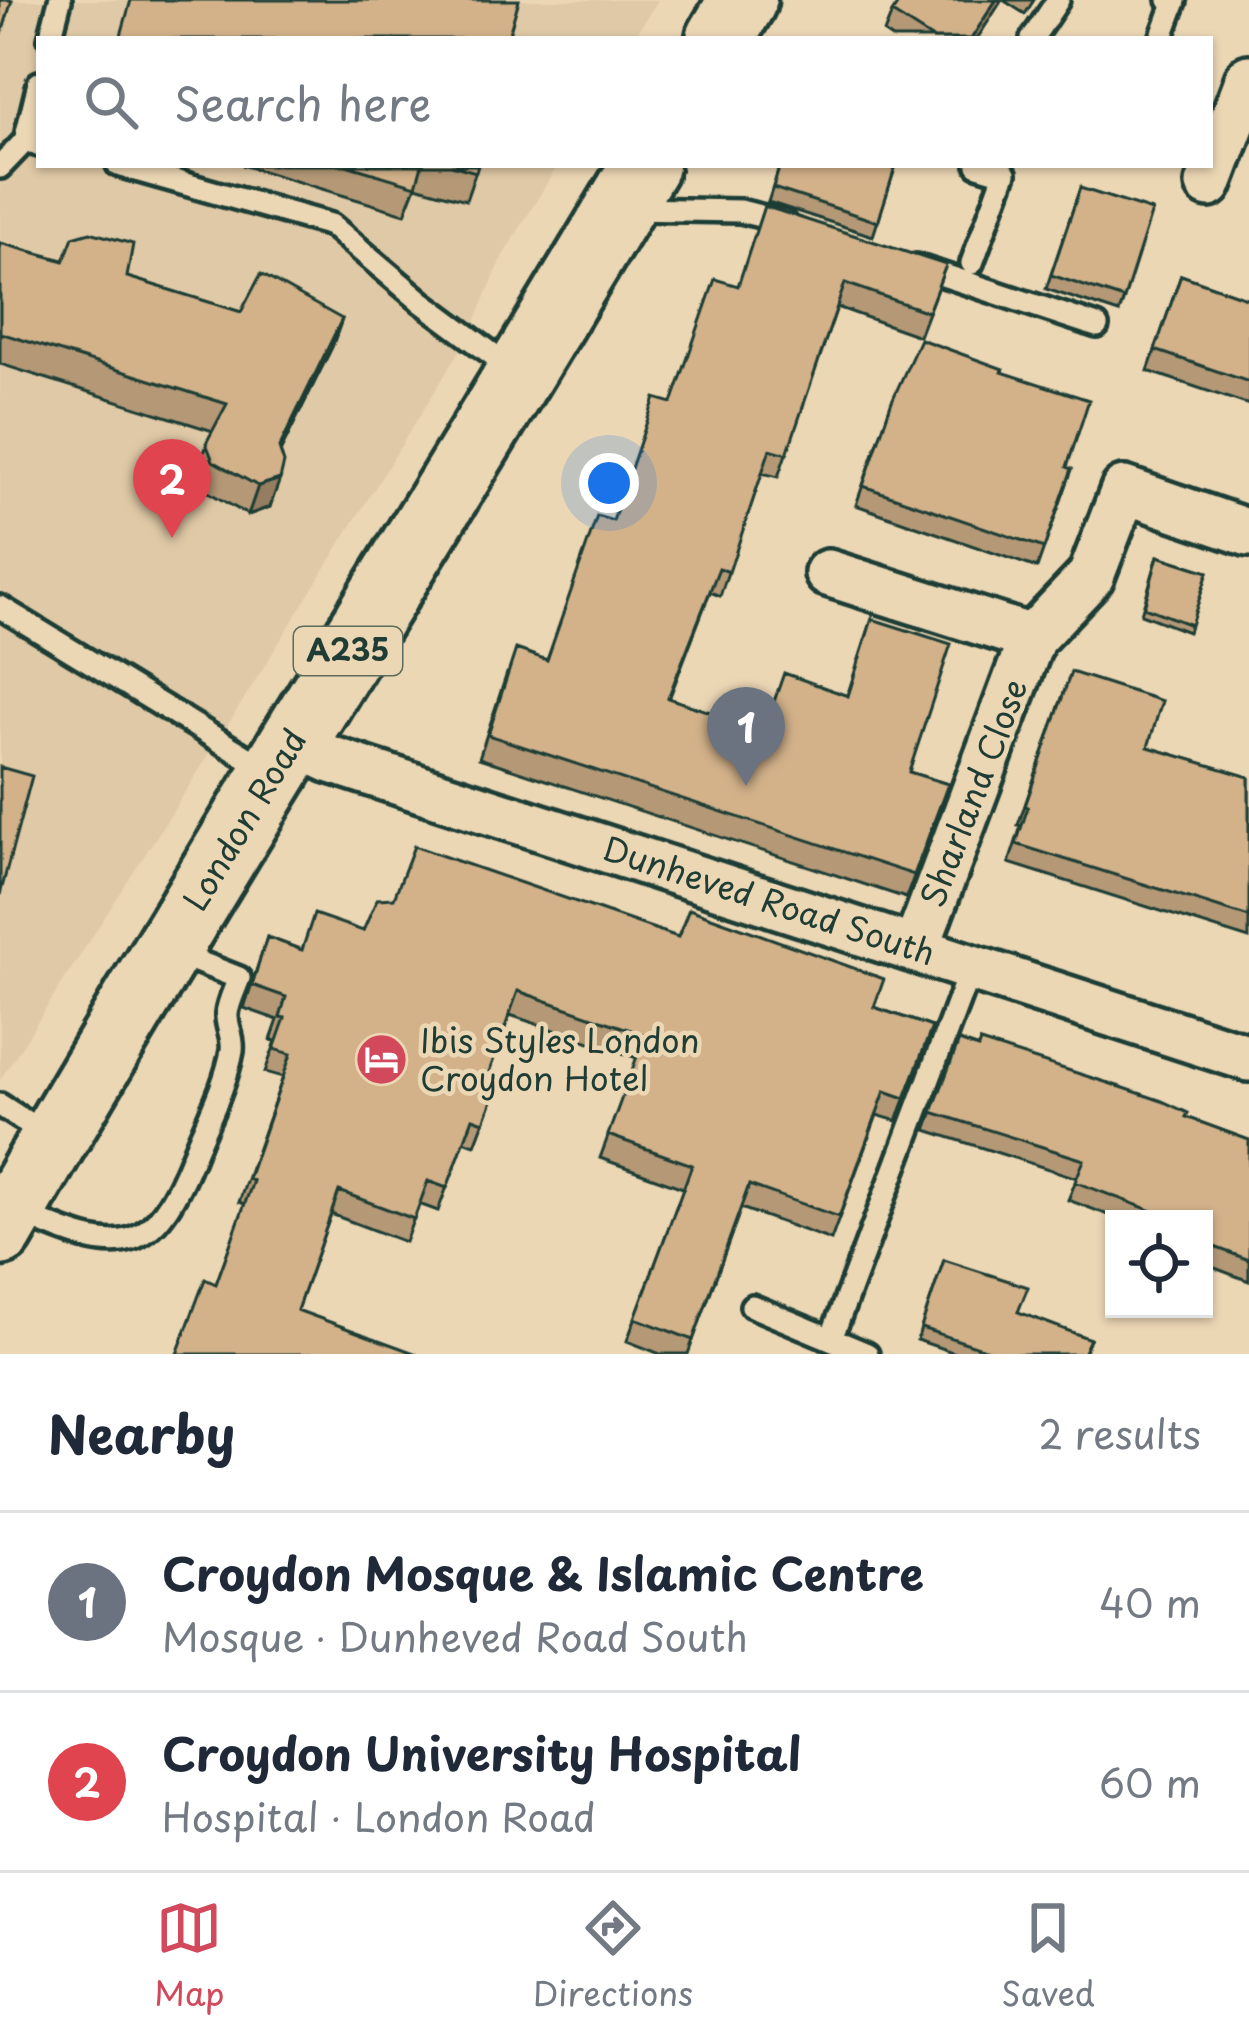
<!DOCTYPE html>
<html lang="en">
<head>
<meta charset="utf-8">
<style>
  :root { --surface:#fff; --page:#f6f6f7; --text:#1f2937; --muted:#747a83; --line:#e0e1e3; --accent:#d1495b }
  body { margin:0; font-family:"Playpen Sans",sans-serif; background:var(--page); color:var(--text) }
  .controls { position:absolute; right:36px; bottom:36px; display:grid; overflow:hidden; border-radius:0px; box-shadow:0 3px 9px #0004 }
  .controls button { width:108px; height:108px; display:grid; place-items:center; padding:0; border:0; border-bottom:3px solid var(--line); background:var(--surface); color:var(--text); font:60px sans-serif }
  .you { position:absolute; left:609px; top:483px; width:42px; height:42px; margin:-30px; border:9px solid #fff; border-radius:50%; background:#1a73e8; box-shadow:0 0 0 18px #1a73e833 }
  .badge { display:grid; place-items:center; width:78px; height:78px; border-radius:50%; background:var(--accent); color:#fff; font-size:39px; font-weight:700 }
  .pin { position:absolute; translate:-50% -99px; filter:drop-shadow(0 3px 6px #0008) }
  .pin::after { content:''; position:absolute; top:63px; width:42px; height:36px; background:inherit; clip-path:polygon(0 0,100% 0,50% 100%) }
  .list { margin:0; padding:0; list-style:none }
  h2 { display:flex; justify-content:space-between; align-items:center; height:156px; margin:0; padding:0 48px; font-size:51px }
  h2 small { font-size:39px; font-weight:400; color:var(--muted) }
  .list li { display:grid; grid-template-columns:78px 1fr auto; gap:36px; align-items:center; box-sizing:border-box; height:180px; padding:0 48px; border-top:3px solid var(--line) }
  .list b { display:block; font-size:45px; white-space:nowrap }
  .list p { margin:0; font-size:39px; white-space:nowrap; color:var(--muted) }
  .list em { font-size:39px; font-style:normal; color:var(--muted) }
  .icon { flex:none; width:66px; height:66px; fill:none; stroke:currentColor; stroke-width:2; stroke-linecap:round; stroke-linejoin:round }
  .map { position:relative; flex:none; width:1249px; height:1354px; overflow:hidden }
  .search { position:absolute; background:var(--surface); box-shadow:0 3px 9px #0004; left:36px; right:36px; top:36px; height:132px; display:flex; align-items:center; gap:30px; box-sizing:border-box; padding:0 42px; border-radius:0px; color:var(--muted); font-size:45px }
  .sheet { height:516px; background:var(--surface) }
  nav { display:flex; justify-content:space-around; align-items:center; box-sizing:border-box; height:168px; border-top:3px solid var(--line); background:var(--surface); font-size:33px; color:var(--muted) }
  nav a { display:grid; justify-items:center; gap:6px }
  nav .on { color:var(--accent) }
  .map>svg:first-child { display:block }
</style>
</head>
<body>
<div class="map">
<svg width="1249" height="1354" viewBox="0 0 1249 1354">
  <rect width="100%" height="100%" fill="#ecd7b5"/>
  <filter id="ink" filterUnits="userSpaceOnUse"><feTurbulence type="fractalNoise" baseFrequency=".00833" numOctaves="2"/><feDisplacementMap in="SourceGraphic" scale="24" xChannelSelector="R" yChannelSelector="G"/><feConvolveMatrix kernelMatrix="1 2 1 2 8 2 1 2 1" color-interpolation-filters="sRGB"/></filter>
  <g filter="url(#ink)">
    <!-- built -->
    <path fill="#e0c9a6" d="M0,0H658L633,39H39V165H558L503,256L469,336L218,741L0,1080Z"/>
    <g fill="none" stroke-linecap="round" stroke-linejoin="round">
      <defs>
        <path id="lane" d="M50,39L60,0
          M1032,39L1058,0
          M1161,39L1175,1L1169,0
          M25,141L39,83
          M118,165L331,225L422,302L515,371
          M0,167L25,141L39,145
          M630,209L740,211L784,222
          M972,263L1005,173L978,165
          M916,266L1097,326
          M0,607L266,769
          M0,1105L48,1136
          M19,1212C122,1259 153,1259 196,1148C209,1117 226,1084 232,1051C234,1037 226,1026 227,1014C228,1003 235,989 239,978L173,952
          M752,1306L867,1354
          M831,1339L971,967"/>
        <path id="street" d="M1209,184L1249,78
          M828,573L1032,638
          M291,741L329,759L1249,1058
          M916,948L1032,638L1091,576L1124,490L1249,533"/>
        <path id="primary" d="M720,39L743,0
          M0,1232C207,872 433,523 645,165"/>
      </defs>
      <!-- lane casing -->
      <use href="#lane" stroke="#1f3d34" stroke-width="30"/>
      <!-- street casing -->
      <use href="#street" stroke="#1f3d34" stroke-width="54"/>
      <!-- primary casing -->
      <use href="#primary" stroke="#1f3d34" stroke-width="75"/>
      <!-- lane -->
      <use href="#lane" stroke="#ecd7b5" stroke-width="21"/>
      <!-- street -->
      <use href="#street" stroke="#ecd7b5" stroke-width="45"/>
      <!-- primary -->
      <use href="#primary" stroke="#ecd7b5" stroke-width="66"/>
    </g>
    <!-- wall -->
    <path fill="#b59977" stroke="#1f3d34" stroke-width="3" d="M1003,0H1034L1025,14Z
      M892,13L977,39H893L884,33Z
      M242,165H478L466,200L416,186L405,214Z
      M780,165H896L873,236L768,202Z
      M1080,188L1124,299L1119,313L1046,289Z
      M0,243L127,277L241,312L342,319L332,347L280,452L270,507L248,515L203,489L196,471L213,431L0,364Z
      M946,265L919,336L837,307L778,477L762,473L720,596L710,592L669,699L764,730L847,696L872,619L909,772L948,784L906,898L479,758L507,673L547,660L672,403L737,286Z
      M1181,275L1249,299V405L1148,371Z
      M1002,372L1067,467L1072,469L1037,568L856,505L892,401Z
      M1158,556L1208,572L1188,632L1141,614Z
      M1071,672L1148,747L1249,777V939L1009,863L1021,826L1018,825Z
      M363,931L874,1007L932,1027L897,1121L877,1115L831,1240L741,1208L688,1354H660L627,1341L683,1188L600,1158L637,1058L510,1015L489,1072L501,1076L475,1145L464,1141L438,1211L419,1204L405,1242L331,1214L297,1310L216,1284L245,1204L239,1202L283,1077L265,1072L276,1041L271,1040L278,1020L244,1008L267,937L302,950Z
      M959,1041L1186,1117L1249,1140V1281L1204,1264V1219H1119L1068,1200L1077,1178L926,1130Z
      M944,1260L1018,1312L1090,1339L1084,1354H958L917,1340Z"/>
    <!-- shaded-wall -->
    <path fill="#947d61" stroke="#1f3d34" stroke-width="3" d="M996,0H1002L977,39H971Z
      M342,319L332,347L268,476L279,448Z
      M280,479L270,507L248,515L258,486Z"/>
    <!-- building -->
    <path fill="#d3b28a" stroke="#1f3d34" stroke-width="3" d="M0,0H12L0,40Z
      M131,0H519L509,34L525,39H120Z
      M900,0H996L971,39H933L892,13Z
      M346,165H422L416,186Z
      M451,165H478L476,172Z
      M780,165H896L878,222L773,188Z
      M1080,188L1152,211L1124,299L1051,275Z
      M764,206L946,265L928,312L845,283L787,454L770,449L729,572L719,568L668,698L764,730L784,673L848,696L872,619L951,644L909,772L948,784L914,875L488,735L516,649L547,660L597,516L613,521L655,398L672,403L715,279L738,286Z
      M90,232L133,244L127,277L241,312L261,274L342,319L279,448L284,463L280,479L258,486L213,461L206,443L227,404L0,333V243L64,261L73,237Z
      M1181,275L1249,299V382L1155,350Z
      M920,339L1003,369L1002,372L1089,400L1067,467L1072,469L1044,548L863,486L892,401Z
      M1158,556L1208,572L1191,625L1144,607Z
      M1071,672L1162,701L1148,747L1249,777V917L1016,844L1028,807L1025,806Z
      M0,767L32,776L0,895Z
      M414,846L678,937L689,909L884,979L874,1007L932,1027L905,1098L885,1091L839,1217L749,1185L693,1340L635,1318L692,1165L608,1135L645,1035L518,991L489,1072L501,1076L484,1122L473,1118L447,1188L428,1181L414,1219L339,1191L297,1310L417,1354H177L205,1279L216,1284L253,1181L248,1179L291,1054L274,1049L285,1018L280,1017L286,997L252,985L267,937L302,950L314,914L363,931L377,899L394,898Z
      M959,1041L978,1048L980,1042L1127,1089L1162,1101L1188,1113L1186,1117L1249,1140V1260L1204,1243V1219H1174L1075,1182L1084,1160L932,1112Z
      M944,1260L1028,1287L1018,1312L1090,1339L1083,1354H1000L921,1328Z"/>
  </g>
  <!-- icons -->
  <defs>
    <symbol id="hotel-disc" viewBox="-11 -11 22 22"><circle r="9.5" fill="#d1495b" stroke="#ecd7b5"/><path d="M-6-4.5h1.5V1H6V5H4.5V3h-9V5H-6ZM-4 0a1.8 1.8 0 1 1 3.6 0ZM.5 0V-2.5h3Q6-2.5 6 0Z" fill="#fff"/></symbol>
  </defs>
  <g fill-rule="evenodd">
    <use href="#hotel-disc" x="352" y="1030" width="59" height="59"/>
  </g>
  <g text-anchor="middle" stroke-width="9" stroke-linejoin="round" paint-order="stroke">
    <!-- shield labels -->
    <rect fill="#ecd7b5" stroke="#5c6b5b" stroke-width="3" x="294" y="627" width="108" height="48" rx="9"/>
    <g font-size="30" font-weight="bold" fill="#1f3d34">
      <text x="348" y="661">A235</text>
    </g>
    <!-- street labels -->
    <g font-size="33" fill="#1f3d34" stroke="#ecd7b5">
      <text transform="translate(974 793) rotate(-69)" y="12">Sharland Close</text>
      <text transform="translate(245 820) rotate(-59)" y="12">London Road</text>
      <text transform="translate(769 901) rotate(18)" y="12">Dunheved Road South</text>
    </g>
    <!-- poi labels -->
    <g font-size="33" fill="#1f3d34" stroke="#ecd7b5" text-anchor="start">
      <text x="420" y="1053">Ibis Styles London<tspan x="420" dy="38">Croydon Hotel</tspan></text>
    </g>
  </g>
</svg>
<div class="controls">
<button><svg class="icon" aria-label="locate" viewBox="0 0 24 24"><circle cx="12" cy="12" r="6"/><path d="M12 2v4M12 18v4M2 12h4M18 12h4"/></svg></button>
</div>
<div class="you"></div>
<div class="pin badge" style="left:746px;top:786px;background:#6b7280">1</div>
<div class="pin badge" style="left:172px;top:538px;background:#e0444e">2</div>
<div class="search"><svg class="icon" aria-label="search" viewBox="0 0 24 24"><circle cx="10" cy="10" r="6"/><path d="M15 15l6 6"/></svg>Search here</div>
</div>
<section class="sheet">
<h2>Nearby<small>2 results</small></h2>
<ul class="list">
<li><span class="badge" style="background:#6b7280">1</span><div><b>Croydon Mosque &amp; Islamic Centre</b><p>Mosque · Dunheved Road South</p></div><em>40 m</em></li>
<li><span class="badge" style="background:#e0444e">2</span><div><b>Croydon University Hospital</b><p>Hospital · London Road</p></div><em>60 m</em></li>
</ul>
</section>
<nav>
<a class="on"><svg class="icon" aria-label="map" viewBox="0 0 24 24"><path d="M3 6l6-2 6 2 6-2v14l-6 2-6-2-6 2zM9 4v14M15 6v14"/></svg>Map</a>
<a><svg class="icon" aria-label="directions" viewBox="0 0 24 24"><path d="M12 3l9 9-9 9-9-9zM9 14v-3h6M13 9l2 2-2 2"/></svg>Directions</a>
<a><svg class="icon" aria-label="saved" viewBox="0 0 24 24"><path d="M7 4h10v16l-5-4-5 4z"/></svg>Saved</a>
</nav>
</body>
</html>
